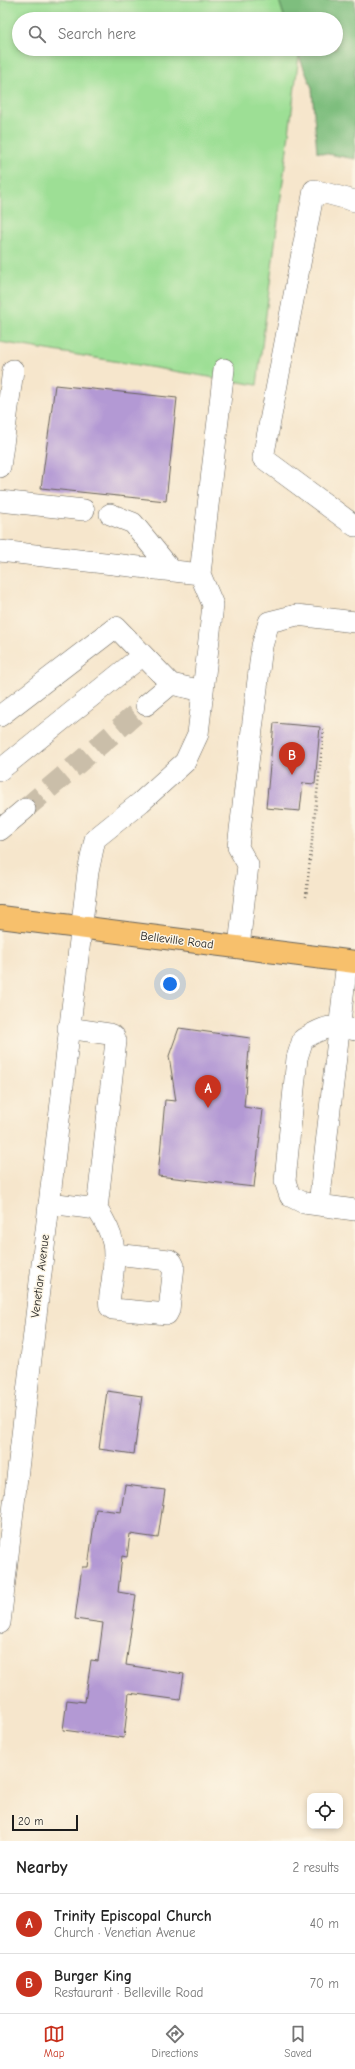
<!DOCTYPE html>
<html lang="en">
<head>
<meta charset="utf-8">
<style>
  :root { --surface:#fff; --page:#f2f2f2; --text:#222; --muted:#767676; --line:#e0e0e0; --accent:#c8321e }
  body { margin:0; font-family:"Comic Neue",sans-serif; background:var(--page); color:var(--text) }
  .controls { position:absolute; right:12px; bottom:12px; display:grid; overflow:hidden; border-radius:8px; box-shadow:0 2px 6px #0003 }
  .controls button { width:36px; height:36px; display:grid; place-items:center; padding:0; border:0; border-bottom:1px solid var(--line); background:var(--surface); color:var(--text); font:20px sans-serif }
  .scale { position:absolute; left:12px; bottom:10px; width:66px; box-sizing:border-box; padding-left:4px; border:2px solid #1c1c1c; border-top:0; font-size:11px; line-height:14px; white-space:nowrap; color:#1c1c1c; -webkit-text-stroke:3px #fcf5e5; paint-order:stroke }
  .you { position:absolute; left:170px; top:984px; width:14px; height:14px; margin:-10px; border:3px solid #fff; border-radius:50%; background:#1a73e8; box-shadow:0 0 0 6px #1a73e833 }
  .badge { display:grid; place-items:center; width:26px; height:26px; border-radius:50%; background:var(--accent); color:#fff; font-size:13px; font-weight:700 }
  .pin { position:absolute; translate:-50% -33px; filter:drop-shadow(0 1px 2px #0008) }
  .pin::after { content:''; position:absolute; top:21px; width:14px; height:12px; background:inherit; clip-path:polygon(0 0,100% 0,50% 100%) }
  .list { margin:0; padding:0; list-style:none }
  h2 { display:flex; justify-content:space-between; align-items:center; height:52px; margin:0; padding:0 16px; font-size:17px }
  h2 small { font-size:13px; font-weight:400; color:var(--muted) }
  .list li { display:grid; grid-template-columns:26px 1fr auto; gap:12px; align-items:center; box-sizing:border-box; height:60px; padding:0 16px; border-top:1px solid var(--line) }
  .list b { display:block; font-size:15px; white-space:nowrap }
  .list p { margin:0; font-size:13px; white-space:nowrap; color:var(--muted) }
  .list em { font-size:13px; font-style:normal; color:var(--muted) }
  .icon { flex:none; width:22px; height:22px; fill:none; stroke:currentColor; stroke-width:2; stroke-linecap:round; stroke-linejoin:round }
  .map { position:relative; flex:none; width:355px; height:1841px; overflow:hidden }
  .search { position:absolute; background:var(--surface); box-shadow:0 2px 6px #0003; left:12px; right:12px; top:12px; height:44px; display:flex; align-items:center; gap:10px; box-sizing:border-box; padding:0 14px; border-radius:22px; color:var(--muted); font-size:15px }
  .sheet { height:172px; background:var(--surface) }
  nav { display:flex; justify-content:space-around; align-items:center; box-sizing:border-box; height:56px; border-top:1px solid var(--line); background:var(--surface); font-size:11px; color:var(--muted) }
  nav a { display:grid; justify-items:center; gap:2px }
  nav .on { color:var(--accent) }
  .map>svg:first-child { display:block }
</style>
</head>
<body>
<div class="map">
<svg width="355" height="1841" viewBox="0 0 355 1841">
  <rect width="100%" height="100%" fill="#fcf5e5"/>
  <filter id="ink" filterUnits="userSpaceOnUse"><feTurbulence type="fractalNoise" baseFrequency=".025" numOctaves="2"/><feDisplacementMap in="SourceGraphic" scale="8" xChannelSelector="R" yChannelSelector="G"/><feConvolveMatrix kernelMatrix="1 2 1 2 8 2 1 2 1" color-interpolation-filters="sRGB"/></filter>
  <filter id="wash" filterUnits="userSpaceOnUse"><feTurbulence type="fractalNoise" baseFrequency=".012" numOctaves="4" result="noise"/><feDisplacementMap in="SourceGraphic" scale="16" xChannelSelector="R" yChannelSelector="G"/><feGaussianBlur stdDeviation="0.9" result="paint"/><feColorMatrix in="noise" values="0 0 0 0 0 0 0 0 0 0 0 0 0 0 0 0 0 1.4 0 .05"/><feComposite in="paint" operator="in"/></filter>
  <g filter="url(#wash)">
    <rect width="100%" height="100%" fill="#f6e6cc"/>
    <!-- green -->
    <path fill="#9ddf95" stroke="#5c7e58" d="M0,0H279L285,19H19V49H296L299,55L257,385L0,342Z"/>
    <!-- forest -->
    <path fill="#7ebe7e" stroke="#4d6d4d" d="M279,0H355V159L317,152L312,88L296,49H336V19H285Z"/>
    <g id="blocks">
      <!-- building -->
      <path fill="#b399d4" d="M55,385L177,398L166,501L41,488Z
        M274,723L320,727L315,784L303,783L300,811L266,808Z
        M179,1028L250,1038L244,1107L263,1110L254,1187L158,1176L165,1100L176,1101L169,1056Z
        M107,1391L142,1396L134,1454L99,1449Z
        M125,1485L165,1490L158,1538L130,1534L127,1557L122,1556L118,1592L136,1595L126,1665L184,1674L180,1700L129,1693L124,1738L63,1730L67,1700L85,1702L91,1660L98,1661L103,1623L75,1619L82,1567H88L96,1509L121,1512Z"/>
    </g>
  </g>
  <g filter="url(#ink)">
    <use href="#blocks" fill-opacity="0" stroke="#68635a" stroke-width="1"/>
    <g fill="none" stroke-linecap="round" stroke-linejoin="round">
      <!-- minor-tunnel -->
      <path stroke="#cabea9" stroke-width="21" stroke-dasharray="21 10" stroke-linecap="butt" d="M25,809L146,705"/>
      <defs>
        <path id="minor" d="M355,201L314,190L263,458L355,526
          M0,467L13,370
          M0,501L84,510
          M110,514L133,523L172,571
          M0,551L200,574L213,605L198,734L185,762L141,802L95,839L88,872L0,1623
          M200,574L224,369
          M146,705L171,684
          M0,716L116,627L171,684L203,691
          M0,770L143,655
          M0,830L25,809
          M239,947L248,865L238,847L262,646L269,622L297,615L355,622
          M68,1028L109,1034L114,1036L116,1041L97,1209C116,1238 116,1249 112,1282C111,1290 108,1299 110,1307L113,1309L167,1314L169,1310L174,1266L172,1262L169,1260L115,1254
          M355,1030C332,1023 324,1027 303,1039L297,1058L285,1181L290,1196L304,1203L355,1210
          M49,1203L97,1209
          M319,1205L347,961"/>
        <path id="major" d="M0,917L355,962"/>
      </defs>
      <!-- minor casing -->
      <use href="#minor" stroke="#68635a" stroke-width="22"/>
      <!-- major casing -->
      <use href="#major" stroke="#68635a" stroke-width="24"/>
      <!-- path -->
      <path stroke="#68635a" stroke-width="2.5" stroke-dasharray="1 3" stroke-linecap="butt" d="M306,897L324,728"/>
      <!-- minor -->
      <use href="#minor" stroke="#fff" stroke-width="21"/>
      <!-- major -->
      <use href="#major" stroke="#f7c06c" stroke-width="22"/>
    </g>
  </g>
  <g text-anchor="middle" stroke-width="3" stroke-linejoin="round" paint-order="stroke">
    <!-- street labels -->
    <g font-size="12" fill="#1c1c1c" stroke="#fcf5e5">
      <text transform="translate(177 940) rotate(7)" y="4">Belleville Road</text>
      <text transform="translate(40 1276) rotate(-83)" y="4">Venetian Avenue</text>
    </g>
  </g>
</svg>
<div class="controls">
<button><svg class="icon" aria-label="locate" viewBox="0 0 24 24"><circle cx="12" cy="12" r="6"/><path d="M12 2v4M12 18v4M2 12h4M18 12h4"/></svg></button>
</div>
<div class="scale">20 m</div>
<div class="you"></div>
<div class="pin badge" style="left:208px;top:1108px">A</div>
<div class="pin badge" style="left:292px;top:775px">B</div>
<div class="search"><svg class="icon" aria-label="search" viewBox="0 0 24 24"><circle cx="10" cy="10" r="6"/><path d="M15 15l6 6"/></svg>Search here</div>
</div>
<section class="sheet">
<h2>Nearby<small>2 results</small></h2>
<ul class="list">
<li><span class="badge">A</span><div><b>Trinity Episcopal Church</b><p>Church · Venetian Avenue</p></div><em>40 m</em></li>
<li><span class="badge">B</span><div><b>Burger King</b><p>Restaurant · Belleville Road</p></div><em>70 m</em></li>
</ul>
</section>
<nav>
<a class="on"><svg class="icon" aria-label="map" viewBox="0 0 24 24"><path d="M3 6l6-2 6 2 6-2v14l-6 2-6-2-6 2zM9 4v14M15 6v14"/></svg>Map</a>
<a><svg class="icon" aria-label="directions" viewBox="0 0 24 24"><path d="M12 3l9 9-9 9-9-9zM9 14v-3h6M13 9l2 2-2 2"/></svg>Directions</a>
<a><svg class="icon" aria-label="saved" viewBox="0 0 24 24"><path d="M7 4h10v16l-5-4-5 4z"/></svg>Saved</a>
</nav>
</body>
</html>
